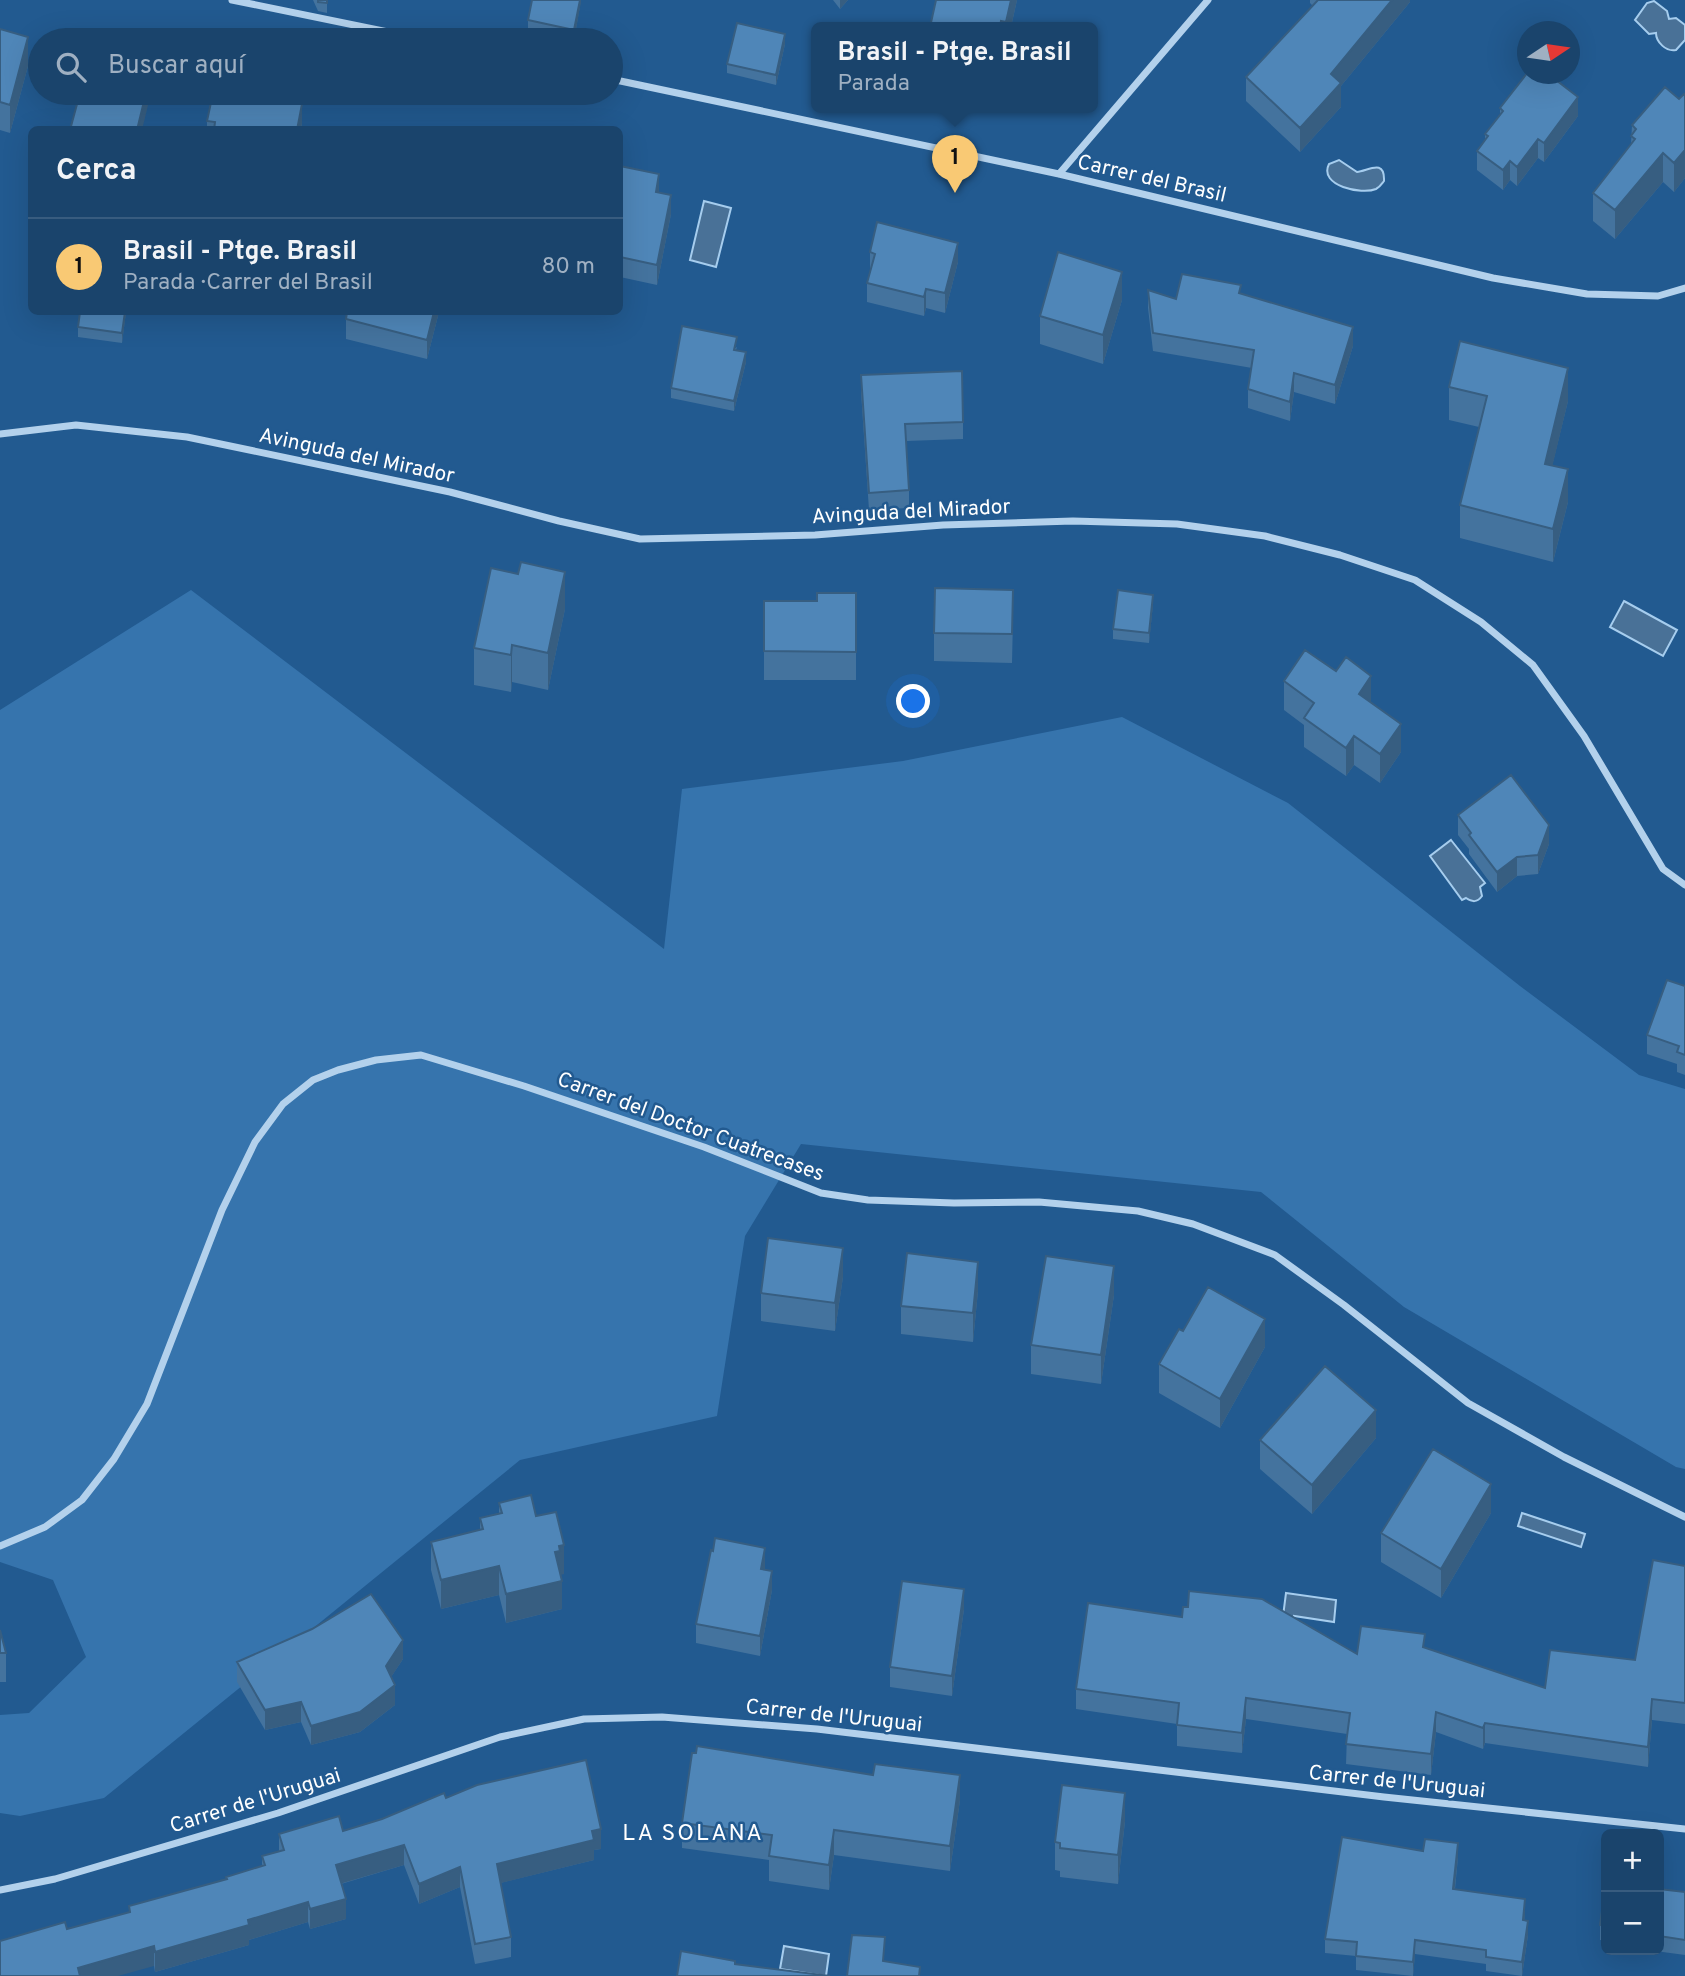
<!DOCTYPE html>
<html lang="es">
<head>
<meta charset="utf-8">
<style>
  :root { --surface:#1a446c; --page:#274e74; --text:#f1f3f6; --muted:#9fb0c2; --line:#385c7f; --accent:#f9c974 }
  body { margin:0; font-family:Overpass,sans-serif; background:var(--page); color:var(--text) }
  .controls { position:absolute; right:21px; bottom:21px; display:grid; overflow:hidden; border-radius:10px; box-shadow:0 7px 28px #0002 }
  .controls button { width:63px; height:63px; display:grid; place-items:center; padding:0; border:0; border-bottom:2px solid var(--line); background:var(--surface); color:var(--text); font:35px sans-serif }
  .compass { position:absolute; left:1517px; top:21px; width:63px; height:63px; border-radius:50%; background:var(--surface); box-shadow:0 7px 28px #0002; rotate:77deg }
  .you { position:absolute; left:914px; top:702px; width:24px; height:24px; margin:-18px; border:5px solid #fff; border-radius:50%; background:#1a73e8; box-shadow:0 0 0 10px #1a73e833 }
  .badge { display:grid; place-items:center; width:46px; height:46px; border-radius:50%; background:var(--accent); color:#111; font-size:23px; font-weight:700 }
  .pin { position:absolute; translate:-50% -58px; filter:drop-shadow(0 2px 4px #0008) }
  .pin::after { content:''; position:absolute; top:37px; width:24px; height:21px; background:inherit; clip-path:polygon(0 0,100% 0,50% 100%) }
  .popup { position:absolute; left:811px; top:22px; width:287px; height:91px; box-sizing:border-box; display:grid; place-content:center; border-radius:10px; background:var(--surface); filter:drop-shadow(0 2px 5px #0005); font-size:23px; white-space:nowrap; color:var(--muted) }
  .popup b { font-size:26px; color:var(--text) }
  .popup::after { content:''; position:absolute; left:50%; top:100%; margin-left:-14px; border:14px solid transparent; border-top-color:var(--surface) }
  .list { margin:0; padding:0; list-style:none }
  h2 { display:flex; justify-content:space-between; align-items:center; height:91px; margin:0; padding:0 28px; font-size:30px }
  h2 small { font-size:23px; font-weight:400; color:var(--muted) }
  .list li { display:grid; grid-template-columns:46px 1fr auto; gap:21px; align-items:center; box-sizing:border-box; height:98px; padding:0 28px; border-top:2px solid var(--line) }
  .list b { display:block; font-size:26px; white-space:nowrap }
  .list p { margin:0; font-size:23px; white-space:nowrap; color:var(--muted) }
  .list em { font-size:23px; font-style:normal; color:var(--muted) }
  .icon { flex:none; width:38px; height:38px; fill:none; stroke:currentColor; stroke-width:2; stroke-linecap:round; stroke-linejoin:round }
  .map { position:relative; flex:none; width:1685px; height:1976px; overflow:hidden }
  .search { position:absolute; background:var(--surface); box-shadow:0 7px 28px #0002; left:28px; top:28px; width:595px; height:77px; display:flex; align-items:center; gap:18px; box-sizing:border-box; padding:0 24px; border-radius:38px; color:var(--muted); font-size:26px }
  .panel { position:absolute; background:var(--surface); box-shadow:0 7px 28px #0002; left:28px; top:126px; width:595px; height:189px; border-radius:10px }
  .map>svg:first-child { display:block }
</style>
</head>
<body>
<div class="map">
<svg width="1685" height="1976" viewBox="0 0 1685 1976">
  <rect width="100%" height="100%" fill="#225a90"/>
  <!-- green -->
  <path fill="#3674ad" d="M191,590L664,949L682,789L903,761L1122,717L1288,803L1520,986L1639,1075L1685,1089V1469L1676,1467L1404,1307L1261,1192L801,1144L745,1236L717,1416L520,1460L104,1798L20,1816L0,1813V1715L29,1713L86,1657L53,1580L0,1562V710Z"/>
  <!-- water -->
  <path fill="#497197" stroke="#a6cdee" stroke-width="2" d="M1654,1L1667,11L1669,19L1676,18L1685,25V40L1676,50C1666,52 1656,42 1656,33L1649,34L1635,20L1647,3Z
    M1339,160L1357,172C1368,171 1385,158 1384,181C1381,185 1380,187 1376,189C1362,195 1318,186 1329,164Z
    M704,201L731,208L716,267L690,260Z
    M1624,601L1677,630L1663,656L1610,627Z
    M1451,840L1485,883L1480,887L1482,896C1477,903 1472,902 1466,898L1462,900L1430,856Z
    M1522,1513L1585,1534L1581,1547L1518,1526Z
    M1286,1593L1336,1600L1334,1622L1294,1616L1293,1625L1282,1624Z
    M784,1946L829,1954L826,1976L780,1969Z"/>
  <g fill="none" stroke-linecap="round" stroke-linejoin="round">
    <!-- street -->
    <path stroke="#b3d1ec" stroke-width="7" d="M232,0L427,40
      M611,79L1059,174L1493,278L1587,294L1658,296L1685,288
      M1059,174L1208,0
      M0,434L76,425L187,437L450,492L559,521L640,539L815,535L943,525L1073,521L1177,524L1265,536L1340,555L1415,580L1481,622L1533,665L1584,736L1663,869L1685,885
      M0,1546L45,1527L82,1500L114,1459L147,1404L222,1210L255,1142L283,1104L313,1080L338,1070L376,1060L421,1055L524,1086L704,1147L821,1193L868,1200L954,1203L1039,1202L1138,1211L1193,1224L1275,1255L1344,1305L1468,1403L1564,1457L1685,1517
      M0,1890L55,1879L278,1813L500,1737L584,1719L662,1717L817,1729L1384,1797L1685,1829"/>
  </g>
  <!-- wall -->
  <path fill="#44739e" d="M313,0H327V13L318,11Z
    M581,0L574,40L528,29V20Z
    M833,0H848L840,9Z
    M936,0H1017L1011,27H930Z
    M1310,0H1410V2L1341,86V107L1300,152L1246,101V77L1313,6L1310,3Z
    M0,29L28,66L10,133L0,130Z
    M785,44L776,85L727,73V64Z
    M1685,96V178L1674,192L1663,182L1615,239L1593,221V193L1631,144L1632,125Z
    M1500,108L1578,116L1544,162L1538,158L1517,186L1510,180L1503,190L1477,170V151L1485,140V134L1500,116Z
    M207,121L302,123L301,130H207Z
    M620,166L659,192L671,214L657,285L620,277Z
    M870,252L958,262L945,313L926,308L924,316L867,302V283L870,272Z
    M1148,290L1176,299L1241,293L1353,346L1335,404L1294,392L1290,421L1248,408V389L1252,368L1153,351L1148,308Z
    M1122,300L1103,364L1040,344V316Z
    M126,312L122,343L78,337V327Z
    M347,312H439L427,359L346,339V319Z
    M737,347L736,350L746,362L734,411L671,398V388Z
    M861,375L963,422V439L906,441L909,490V508L869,510L861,392Z
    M1449,387L1568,401L1552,466L1568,502L1553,562L1460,538V505L1479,427L1449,420Z
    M856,593V680H764V601H817Z
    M1153,604L1149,643L1113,639V629Z
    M565,609L548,690L512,682L511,692L474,685V648Z
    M1013,618L1012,663L934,661V633Z
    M1284,681L1371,703L1401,752L1380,783L1354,765L1346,776L1304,747V725L1284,710Z
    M1458,815L1549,844L1538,874L1517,876L1497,892L1469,854V849L1458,835Z
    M1685,986V1075L1677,1072V1064L1647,1054V1035Z
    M843,1277L835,1331L761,1321V1293Z
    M978,1291L973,1342L901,1334V1306Z
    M1114,1295L1101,1384L1031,1374V1345Z
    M1183,1331L1265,1347L1220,1428L1159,1393V1364Z
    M1376,1438L1312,1514L1260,1469V1440Z
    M499,1503L536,1516L564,1574H560L562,1609L506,1623L499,1595L441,1609L431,1570V1542L480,1530V1518L499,1513Z
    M1491,1513L1441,1598L1381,1562V1533Z
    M1685,1566V1724L1652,1720L1648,1767L1485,1743L1483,1749L1436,1732L1431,1775L1346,1764L1347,1734L1246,1719L1242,1753L1177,1746V1724L1076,1709V1689L1357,1654L1425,1648L1545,1688L1635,1660Z
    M765,1568V1570L772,1590L760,1656L696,1643V1624Z
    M964,1609L952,1696L890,1687V1667Z
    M0,1630L6,1653V1682H0Z
    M403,1659L391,1677L395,1705L360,1732L311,1745L301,1722L265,1730L237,1682V1662Z
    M446,1798L601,1849L594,1850V1860L500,1883L511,1937V1957L475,1964L460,1887L419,1904L404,1865L341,1884L346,1919L310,1929L308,1922L249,1940V1945L155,1972L154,1966L67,1929L129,1912V1906L226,1879V1877L262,1866V1856L279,1851V1834L343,1831Z
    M960,1800L950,1871L834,1855L829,1890L769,1881V1860L682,1848V1823Z
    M1125,1821L1118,1884L1060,1877V1871L1055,1870V1842Z
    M1458,1857L1455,1889L1525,1914L1524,1921L1528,1935L1522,1976L1486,1971V1964L1415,1954L1413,1976L1356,1970V1956L1325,1953V1939Z
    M1606,1882V1941L1600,1940V1925Z
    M1659,1889L1685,1892V1955L1648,1950H1659Z"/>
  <!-- shaded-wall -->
  <path fill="#375e81" d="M580,0H581V2L574,40V30Z
    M840,0H848L840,9Z
    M1011,0H1017L1011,27H1006Z
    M1392,0H1410V2L1341,86V107L1300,152V128L1331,74Z
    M785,34V44L776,85V75Z
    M28,37V66L10,133V105Z
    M146,93H151L142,130H137Z
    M1578,97V116L1544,162V143Z
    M302,104V123L301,130H297Z
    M1538,139V158L1517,186V167Z
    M1685,150V178L1674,192V163Z
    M1663,153V182L1615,239V210Z
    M1510,161V180L1503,190V170Z
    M659,174V194L656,192Z
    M671,195V214L657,285V265Z
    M958,243V262L945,313V293Z
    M1122,272V300L1103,364V335Z
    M926,289V308L924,316V297Z
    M125,312H126L122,343V333Z
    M434,312H439L427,359V340Z
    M1353,327V346L1335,404V385Z
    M746,352V362L734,411V401Z
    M1568,368V401L1545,497V464Z
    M1294,373V392L1290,421V402Z
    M1568,469V502L1553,562V529Z
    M565,572V609L548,690V653Z
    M1153,595V604L1149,643V633Z
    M512,645V682L511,692V655Z
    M1371,676V704L1359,694Z
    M1401,724V752L1380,783V754Z
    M1354,736V765L1346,776V748Z
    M1549,825V844L1538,874V855Z
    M1517,857V876L1497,892V872Z
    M843,1248V1277L835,1331V1303Z
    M978,1262V1291L973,1342V1313Z
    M1114,1266V1295L1101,1384V1355Z
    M1265,1319V1347L1220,1428V1399Z
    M1376,1410V1438L1312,1514V1485Z
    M1491,1484V1513L1441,1598V1569Z
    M564,1545V1574L560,1575L555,1552L559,1546Z
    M765,1548V1568L761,1589V1569Z
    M499,1566V1595L441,1609V1580Z
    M772,1571V1590L760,1656V1636Z
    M562,1581V1609L506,1623V1594Z
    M964,1589V1609L952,1696V1676Z
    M403,1640V1659L386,1685V1666Z
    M395,1685V1705L360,1732L311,1745V1726Z
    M1246,1698V1719L1242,1753V1733Z
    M1652,1699V1720L1648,1767V1747Z
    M301,1702V1722L265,1730V1710Z
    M1436,1712V1732L1431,1775V1754Z
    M1485,1723V1743L1483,1749V1728Z
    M960,1775V1800L950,1871V1846Z
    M1125,1793V1821L1118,1884V1855Z
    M601,1829V1849L594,1850V1860L497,1884V1864L592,1831Z
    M834,1830V1855L829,1890V1865Z
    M1458,1843V1857L1453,1903V1889Z
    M404,1845V1865L336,1885V1865Z
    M460,1867V1887L419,1904V1884Z
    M346,1899V1919L310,1929V1909Z
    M1525,1899V1914L1523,1934V1920Z
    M308,1902V1922L249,1940V1945L155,1972V1952L248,1920Z
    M1528,1921V1935L1522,1976V1962Z
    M1415,1940V1954L1413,1976V1962Z
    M154,1946V1966L118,1976H78V1968Z"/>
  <!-- building -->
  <path fill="#4f86b8" stroke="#375e81" stroke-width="2" d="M318,0H327V3L318,2Z
    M532,0H580L574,30L528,20Z
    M936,0H1011L1006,22L1001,21L1000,27H930Z
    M1318,0H1392L1331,74L1341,83L1300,128L1246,77Z
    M737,23L785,34L776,75L727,64Z
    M0,29L28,37L10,105L0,102Z
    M1528,72V74H1548L1578,97L1544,143L1538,139L1517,167L1510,161L1503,170L1477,151L1488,136L1485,134L1503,111L1500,108Z
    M1665,87L1679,99L1684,94L1685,96V150L1674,163L1663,153L1615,210L1593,193L1635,139L1631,136L1636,129L1632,125Z
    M80,93H146L137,130H70Z
    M213,93H251L302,104L297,130H214L215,122L207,121Z
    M620,166L659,174L656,192L671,195L657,265L620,257Z
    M877,222L958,243L945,293L926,289L924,297L867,283L875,254L870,252Z
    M1058,252L1122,272L1103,335L1040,316Z
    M1182,274L1241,285L1239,293L1353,327L1335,385L1294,373L1290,402L1248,389L1254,350L1153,333L1148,290L1176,299Z
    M80,312H125L122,333L78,327Z
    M347,312H434L427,340L346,319Z
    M682,326L737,337L734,350L746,352L734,401L671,388Z
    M1460,341L1568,368L1545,464L1568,469L1553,529L1460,505L1487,396L1449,387Z
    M962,371L963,422L905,424L909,490L869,493L861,375Z
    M521,562L565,572L548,653L512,645L511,655L474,648L491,568L518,574Z
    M935,588L1013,590L1012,634L934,633Z
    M1118,590L1153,595L1149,633L1113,629Z
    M817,593H856V652L764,651V601H817Z
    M1305,650L1336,671L1346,657L1371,676L1359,694L1401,724L1380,754L1354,736L1346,748L1304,718L1314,703L1284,681Z
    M1511,775L1549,825L1538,855L1517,857L1497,872L1469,835L1471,833L1458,815Z
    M1667,980L1685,986V1055L1677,1052L1679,1046L1647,1035Z
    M768,1238L843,1248L835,1303L761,1293Z
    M907,1253L978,1262L973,1313L901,1306Z
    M1046,1256L1114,1266L1101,1355L1031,1345Z
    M1208,1287L1265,1319L1220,1399L1159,1364L1179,1329L1183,1331Z
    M1325,1366L1376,1410L1312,1485L1260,1440Z
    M1433,1449L1491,1484L1441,1569L1381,1533Z
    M531,1495L536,1516L556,1512L564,1545L559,1546L560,1551L555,1552L562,1581L506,1594L499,1566L441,1580L431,1542L483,1529L480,1518L502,1513L499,1503Z
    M715,1538L765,1548L761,1569L772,1571L760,1636L696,1624L711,1550L713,1551Z
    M1653,1560L1685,1566V1703L1652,1699L1648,1747L1485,1723L1483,1728L1436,1712L1431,1754L1346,1744L1350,1713L1246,1698L1242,1733L1177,1725L1179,1703L1076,1689L1088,1603L1182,1617L1183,1607H1188L1189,1591L1262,1599L1357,1654L1361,1626L1425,1634L1423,1647L1545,1688L1550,1650L1635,1660Z
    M902,1581L964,1589L952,1676L890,1667Z
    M371,1594L403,1640L386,1666L395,1685L360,1712L311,1726L301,1702L265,1710L237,1662L312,1629Z
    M0,1630L6,1653H0Z
    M697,1746L873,1775L875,1764L960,1775L950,1846L834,1830L829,1865L769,1856L772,1835L682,1823L692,1753H696Z
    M586,1760L601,1829L592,1831L594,1840L497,1864L511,1937L475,1944L460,1867L419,1884L404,1845L336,1865L346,1899L310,1909L308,1902L248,1920L249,1925L155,1952L154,1946L78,1968L80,1976H0V1941L65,1922L67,1929L130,1912L129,1906L227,1879L226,1877L265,1865L262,1856L284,1850L279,1834L339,1816L343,1831L382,1819L444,1793L446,1798L477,1785Z
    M1062,1785L1125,1793L1118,1855L1060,1848V1843L1055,1842Z
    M1342,1837L1423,1851L1425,1839L1458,1843L1453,1889L1525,1899L1523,1920L1528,1921L1522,1962L1486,1957V1950L1415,1940L1413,1962L1356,1956L1357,1942L1325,1939Z
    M1606,1882V1926L1600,1925Z
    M1659,1889L1685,1892V1940L1659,1936Z
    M852,1935L885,1937L883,1961L920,1967L919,1976H847Z
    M681,1951L735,1961V1964L830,1976H677Z"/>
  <g text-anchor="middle" stroke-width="5" stroke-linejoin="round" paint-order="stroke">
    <!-- street labels -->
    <g font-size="21" fill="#fff" stroke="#225a90">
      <text transform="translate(1152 178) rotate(13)" y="7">Carrer del Brasil</text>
      <text transform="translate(357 455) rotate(12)" y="7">Avinguda del Mirador</text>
      <text transform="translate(911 511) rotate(-3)" y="7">Avinguda del Mirador</text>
      <text transform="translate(691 1126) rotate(20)" y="7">Carrer del Doctor Cuatrecases</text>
      <text transform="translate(834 1715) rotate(6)" y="7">Carrer de l'Uruguai</text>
      <text transform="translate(1397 1781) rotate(6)" y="7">Carrer de l'Uruguai</text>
      <text transform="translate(255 1800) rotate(-17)" y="7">Carrer de l'Uruguai</text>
    </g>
    <!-- neighbourhood labels -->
    <g font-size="23" letter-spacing="2" fill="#fff" stroke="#225a90">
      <text x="693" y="1840">LA SOLANA</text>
    </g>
  </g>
</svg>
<div class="controls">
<button>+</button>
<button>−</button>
</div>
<svg class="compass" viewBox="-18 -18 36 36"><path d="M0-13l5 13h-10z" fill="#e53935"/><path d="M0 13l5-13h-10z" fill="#9fb0c2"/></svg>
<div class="you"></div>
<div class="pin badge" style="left:955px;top:193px">1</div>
<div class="popup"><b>Brasil - Ptge. Brasil</b>Parada</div>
<div class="search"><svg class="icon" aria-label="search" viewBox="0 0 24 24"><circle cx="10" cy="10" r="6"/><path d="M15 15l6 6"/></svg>Buscar aquí</div>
<section class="panel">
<h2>Cerca<small></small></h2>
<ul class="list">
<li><span class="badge">1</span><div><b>Brasil - Ptge. Brasil</b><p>Parada · Carrer del Brasil</p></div><em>80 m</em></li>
</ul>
</section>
</div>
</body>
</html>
